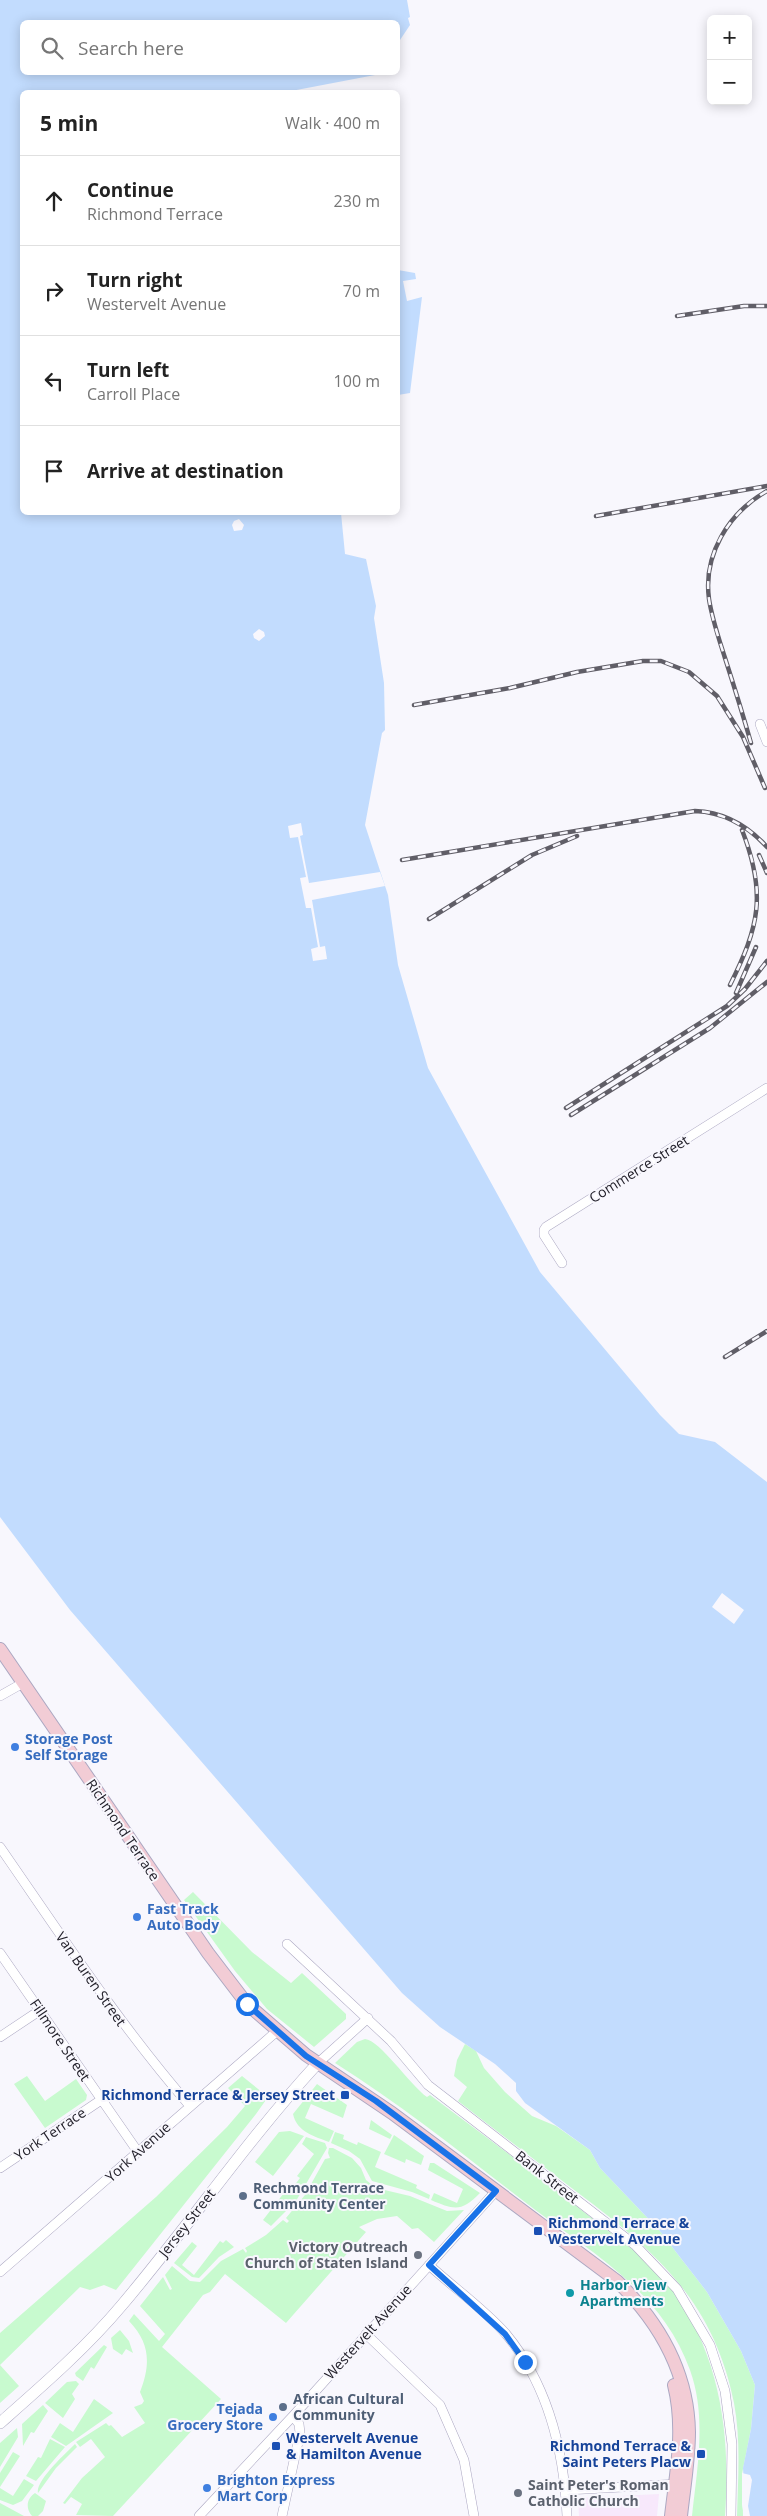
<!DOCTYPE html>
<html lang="en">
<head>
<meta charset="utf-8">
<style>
  :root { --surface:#fff; --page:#f2f2f2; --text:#222; --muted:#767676; --line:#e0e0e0 }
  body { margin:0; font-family:"Open Sans",sans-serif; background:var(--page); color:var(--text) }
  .controls { position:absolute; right:15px; top:15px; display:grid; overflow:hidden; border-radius:8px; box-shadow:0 2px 12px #0003 }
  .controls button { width:45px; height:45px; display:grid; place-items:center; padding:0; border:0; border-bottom:1px solid var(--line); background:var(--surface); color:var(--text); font:25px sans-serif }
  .stop { position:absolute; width:15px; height:15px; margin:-11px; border:4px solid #1a73e8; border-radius:50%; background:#fff }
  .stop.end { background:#1a73e8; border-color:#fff; box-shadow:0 1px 5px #0008 }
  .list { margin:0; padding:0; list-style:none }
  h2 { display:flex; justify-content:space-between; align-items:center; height:65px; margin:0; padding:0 20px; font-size:21px }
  h2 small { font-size:16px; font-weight:400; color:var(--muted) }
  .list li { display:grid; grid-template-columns:32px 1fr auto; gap:15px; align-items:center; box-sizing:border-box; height:90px; padding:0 20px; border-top:1px solid var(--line) }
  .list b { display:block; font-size:19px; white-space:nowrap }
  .list p { margin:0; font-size:16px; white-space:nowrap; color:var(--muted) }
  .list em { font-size:16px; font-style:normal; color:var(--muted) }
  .icon { flex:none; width:28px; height:28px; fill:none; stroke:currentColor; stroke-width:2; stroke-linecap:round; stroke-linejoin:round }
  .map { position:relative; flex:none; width:767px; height:2516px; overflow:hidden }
  .search { position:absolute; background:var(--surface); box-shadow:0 2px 12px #0003; left:20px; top:20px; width:380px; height:55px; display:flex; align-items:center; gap:12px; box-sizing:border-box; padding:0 18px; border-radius:8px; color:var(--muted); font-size:19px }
  .panel { position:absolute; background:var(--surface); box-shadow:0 2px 12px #0003; left:20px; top:90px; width:380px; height:425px; border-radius:8px }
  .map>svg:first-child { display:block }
</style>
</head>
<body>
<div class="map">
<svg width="767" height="2516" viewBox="0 0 767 2516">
  <rect width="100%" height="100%" fill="#f8f7fd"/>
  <!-- education -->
  <path fill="#f7e8fb" d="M659,2494L657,2516H579L578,2498Z"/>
  <!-- green -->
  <path fill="#c8facf" d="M193,1892L252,1952L291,1983L302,1973L346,2014V2019L314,2047L267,2009L235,1971L184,1900Z
    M365,2039C380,2040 410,2085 427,2097L430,2095C488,2138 545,2181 602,2226C624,2244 653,2262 670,2285C720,2355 731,2432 725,2516H692C697,2468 707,2417 690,2370C660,2287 586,2250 521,2199C460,2152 400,2104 335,2063L357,2042Z
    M465,2044L476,2051L484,2068L505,2092L532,2116L556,2126L590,2150L600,2168L659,2230L707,2292L741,2351L755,2385L751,2429L742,2474L743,2516H737C738,2478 741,2440 734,2403C713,2297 650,2247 569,2186C532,2158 494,2129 458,2101L467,2087L454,2076L457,2060Z
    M27,2076L45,2101L76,2079L87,2095L86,2100L45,2128L14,2084Z
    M242,2076L268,2097L256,2114L116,2290L104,2285L90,2290L80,2287L0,2365L19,2386L0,2403V2333L156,2197L227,2127L245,2106L228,2088Z
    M317,2084L347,2105L343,2118L311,2104L305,2118L334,2131L329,2142C314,2136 297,2132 293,2114Z
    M371,2120L392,2135L390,2139L369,2129Z
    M290,2131L304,2136L273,2176L255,2162L279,2132Z
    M335,2132L344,2135L343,2139L357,2145L358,2142L381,2152L375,2167L417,2185L416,2188L430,2195L429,2199L412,2192L372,2181L360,2159L349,2151L331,2143Z
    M394,2135L424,2156L421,2165L406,2159L405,2163L384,2154Z
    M306,2137L325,2143L327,2148L296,2201L271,2226L263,2220L287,2189L290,2191L300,2178L297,2176L314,2154L302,2144Z
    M329,2148H333L352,2158L361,2168L366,2180L376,2188L410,2196L447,2211L464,2210L434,2242L418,2228L412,2229L397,2216L377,2219L359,2227L366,2232L286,2323L225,2274L210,2292L203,2295L162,2347L221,2399L113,2516L76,2515L82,2504L71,2497L65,2504L63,2503L82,2478L105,2457L91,2439L80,2447L76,2442L106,2423L109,2426L111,2425L122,2437L145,2423L134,2407L142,2404L144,2401L140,2392C151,2364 150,2343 129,2321L134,2314L159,2341L165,2334L140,2306L163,2277L170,2290L172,2289L165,2275L172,2266L190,2281L200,2282L221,2261L243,2249L246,2253L247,2251L245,2248L266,2235L283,2220L287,2223L289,2221L286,2218L305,2195L325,2159L330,2158L328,2153Z
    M430,2163H434L480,2193C462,2212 454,2210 431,2200L434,2193L457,2203L463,2189L428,2170Z
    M226,2240L234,2247L219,2257L199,2278L192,2277L174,2263L192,2242L197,2246L182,2265L194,2275L220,2241L223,2243Z
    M120,2330L129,2341L133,2353L126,2349L122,2355L113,2349L111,2338Z
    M104,2345L107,2347L94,2369L91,2367L83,2381L76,2376L75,2373Z
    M76,2381L79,2384L72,2394L75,2399L63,2418L45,2403L67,2382Z
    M94,2399L113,2413L66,2446L51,2437L60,2423L73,2432Z
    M43,2405L48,2411L34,2433L31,2432L23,2446L22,2424Z
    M17,2428L18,2437L0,2467V2443Z
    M50,2439L65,2447L36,2481L26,2476L38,2457L41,2458Z
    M75,2444L77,2447L56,2468L38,2493C35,2481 66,2453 75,2444Z
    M13,2452L20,2456L0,2487V2473Z
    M24,2479L34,2485L22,2501L13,2505L0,2500V2488L13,2496Z
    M35,2493L46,2501L43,2511L38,2516H32C25,2508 27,2498 35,2493Z
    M0,2503L24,2516H0Z"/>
  <!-- water -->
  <path fill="#c2dcfe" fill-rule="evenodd" d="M0,0H407L410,17L408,18L410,25L398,43V22H22V72L377,73L375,75L286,92H22V512L341,513L345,554L366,559L376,606L374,618L384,683L385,730L382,733L365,825L388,895L398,965L428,1068L540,1272L660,1415L679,1434L715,1442L767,1482V2516H746L743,2468L751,2429L755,2385L741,2351L707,2292L659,2230L600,2168L590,2150L525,2103L516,2091V2083L495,2064L440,2027L402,1993L70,1610L0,1517ZM239,519L244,525L242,530L234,531L232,525L234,521ZM259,629L264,632L265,636L259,641L254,638L253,634Z
    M398,270L415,273L416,279L403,281L407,301L422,297L410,393L398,395Z"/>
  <!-- pier -->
  <path fill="#f8f7fd" d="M301,823L303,835L300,836L309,883L380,872L385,886L312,900L320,947L325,946L327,959L313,961L311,949L318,947L311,908H306L300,878L306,877L298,837L290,838L288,826Z
    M722,1593L744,1610L734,1624L712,1607Z
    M742,2473L750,2475L752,2480L748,2506L750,2516H744L742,2505Z"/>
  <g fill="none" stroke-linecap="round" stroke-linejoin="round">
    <defs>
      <path id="minor" d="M760,724L767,742
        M562,1263L544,1235V1230L546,1227L767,1088
        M0,1696L23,1683
        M0,1847C61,1935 119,2024 190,2106
        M287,1944L391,2041L428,2085L635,2245L677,2289L710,2345L725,2391L732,2444L731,2516
        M0,1953L138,2152
        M0,2037L39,2011
        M317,2064L368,2018
        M0,2168L101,2100
        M429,2265C454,2288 484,2309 506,2334C548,2385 564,2451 567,2516
        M0,2272L276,2032
        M366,2334L440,2405L464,2460L474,2516
        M566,2490L679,2484
        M199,2516L293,2416L496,2191
        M282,2516L300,2433L299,2424L293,2416"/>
      <path id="tertiary" d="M0,2423C42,2386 86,2348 122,2305C189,2226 247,2140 317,2064"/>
      <path id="secondary" d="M0,1649L208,1953L247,2004L306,2055L392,2113L617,2281C659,2322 688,2372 689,2432C689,2460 684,2488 681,2516
        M671,2516C676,2472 685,2429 674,2385"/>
    </defs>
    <!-- minor casing -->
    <use href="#minor" stroke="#aca8c2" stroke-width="10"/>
    <!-- tertiary casing -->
    <use href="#tertiary" stroke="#aca8c2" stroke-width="12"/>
    <!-- secondary casing -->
    <use href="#secondary" stroke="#aca8c2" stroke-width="14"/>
    <!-- minor -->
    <use href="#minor" stroke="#fff" stroke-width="9"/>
    <!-- tertiary -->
    <use href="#tertiary" stroke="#fff" stroke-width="11"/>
    <!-- secondary -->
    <use href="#secondary" stroke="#f2ccd5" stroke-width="12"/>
    <defs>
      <path id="rail" d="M677,316L744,306H767
        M596,516L767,486
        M414,705L510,688L577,672L643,661H661L689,672L717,696L743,737L765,788
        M751,743C743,715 734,686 725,658C719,639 712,619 709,599C703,555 728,513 767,491
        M759,855L767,873
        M402,860L695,811C723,812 748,826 767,847
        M429,919L532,855L577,836
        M730,985C759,927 767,894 742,830
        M736,993L756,947
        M566,1108L727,1006L745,989L767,961
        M571,1115L710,1028L767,982
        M725,1357L767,1331"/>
    </defs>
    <!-- rail casing -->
    <use href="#rail" stroke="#605e67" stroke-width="4.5"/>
    <!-- rail -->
    <use href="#rail" stroke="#f8f7fd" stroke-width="2.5" stroke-dasharray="8" stroke-linecap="butt"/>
  </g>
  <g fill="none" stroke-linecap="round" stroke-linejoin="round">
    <!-- route -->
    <path stroke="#1a73e8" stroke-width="6" d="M247,2004L306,2056L376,2101L496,2191L429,2265L505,2334L525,2362"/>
  </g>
  <!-- markers -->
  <g fill="#3f7fe0" stroke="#f8f7fd" stroke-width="2">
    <circle cx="15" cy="1747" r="5"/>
    <circle cx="137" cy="1917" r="5"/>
    <circle cx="273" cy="2417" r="5"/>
    <circle cx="207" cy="2488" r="5"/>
  </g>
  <g fill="#1a4fb4" stroke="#f8f7fd" stroke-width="2">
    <rect x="340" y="2090" width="10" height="10" rx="2.5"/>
    <rect x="533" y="2226" width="10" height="10" rx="2.5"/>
    <rect x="271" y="2441" width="10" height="10" rx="2.5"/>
    <rect x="696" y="2449" width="10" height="10" rx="2.5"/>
  </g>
  <g fill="#5c6f8a" stroke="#f8f7fd" stroke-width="2">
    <circle cx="243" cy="2196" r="5"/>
    <circle cx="283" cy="2407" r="5"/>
  </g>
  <g fill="#6b7280" stroke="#f8f7fd" stroke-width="2">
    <circle cx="418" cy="2255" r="5"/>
    <circle cx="518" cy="2493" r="5"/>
  </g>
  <circle fill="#0f9aa8" stroke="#f8f7fd" stroke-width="2" cx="570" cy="2293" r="5"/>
  <g text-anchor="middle" stroke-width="4" stroke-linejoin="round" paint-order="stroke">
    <!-- street labels -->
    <g font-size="14" fill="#23212b" stroke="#f8f7fd">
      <text transform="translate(639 1169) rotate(-32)" y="5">Commerce Street</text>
      <text transform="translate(123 1830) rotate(56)" y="5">Richmond Terrace</text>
      <text transform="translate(91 1979) rotate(55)" y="5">Van Buren Street</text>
      <text transform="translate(60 2040) rotate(56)" y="5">Fillmore Street</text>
      <text transform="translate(50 2134) rotate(-34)" y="5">York Terrace</text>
      <text transform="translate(138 2152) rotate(-42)" y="5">York Avenue</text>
      <text transform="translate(547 2177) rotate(38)" y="5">Bank Street</text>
      <text transform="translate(187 2223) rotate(-52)" y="5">Jersey Street</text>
      <text transform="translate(368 2332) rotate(-48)" y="5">Westervelt Avenue</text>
    </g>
    <!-- shop labels -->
    <g font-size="14" font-weight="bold" fill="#366cbe" stroke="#f8f7fd" text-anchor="start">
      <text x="25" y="1744">Storage Post<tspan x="25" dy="16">Self Storage</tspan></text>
      <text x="147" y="1914">Fast Track<tspan x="147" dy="16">Auto Body</tspan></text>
      <text x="263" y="2414" text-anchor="end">Tejada<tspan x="263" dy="16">Grocery Store</tspan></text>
      <text x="217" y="2485">Brighton Express<tspan x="217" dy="16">Mart Corp</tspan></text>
    </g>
    <!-- transit labels -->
    <g font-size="14" font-weight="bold" fill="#164399" stroke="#f8f7fd" text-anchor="end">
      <text x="335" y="2100">Richmond Terrace &amp; Jersey Street</text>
      <text x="548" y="2228" text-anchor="start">Richmond Terrace &amp;<tspan x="548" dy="16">Westervelt Avenue</tspan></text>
      <text x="286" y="2443" text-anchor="start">Westervelt Avenue<tspan x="286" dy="16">&amp; Hamilton Avenue</tspan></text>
      <text x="691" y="2451">Richmond Terrace &amp;<tspan x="691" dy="16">Saint Peters Placw</tspan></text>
    </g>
    <!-- service labels -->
    <g font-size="14" font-weight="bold" fill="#4e5e75" stroke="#f8f7fd" text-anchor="start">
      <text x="253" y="2193">Rechmond Terrace<tspan x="253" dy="16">Community Center</tspan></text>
      <text x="293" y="2404">African Cultural<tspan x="293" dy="16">Community</tspan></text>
    </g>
    <!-- worship labels -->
    <g font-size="14" font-weight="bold" fill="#5b616d" stroke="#f8f7fd" text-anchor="end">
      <text x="408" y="2252">Victory Outreach<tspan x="408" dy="16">Church of Staten Island</tspan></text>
      <text x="528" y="2490" text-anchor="start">Saint Peter's Roman<tspan x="528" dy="16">Catholic Church</tspan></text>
    </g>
    <!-- culture labels -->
    <g font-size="14" font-weight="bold" fill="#0d838f" stroke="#f8f7fd" text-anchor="start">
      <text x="580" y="2290">Harbor View<tspan x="580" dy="16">Apartments</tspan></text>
    </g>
  </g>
</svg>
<div class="controls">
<button>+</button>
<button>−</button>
</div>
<div class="stop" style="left:247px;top:2004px"></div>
<div class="stop end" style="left:525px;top:2362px"></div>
<div class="search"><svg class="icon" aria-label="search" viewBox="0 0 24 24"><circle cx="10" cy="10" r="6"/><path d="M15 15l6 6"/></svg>Search here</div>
<section class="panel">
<h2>5 min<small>Walk · 400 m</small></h2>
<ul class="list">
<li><svg class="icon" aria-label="ahead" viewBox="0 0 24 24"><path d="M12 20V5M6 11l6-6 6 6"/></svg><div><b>Continue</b><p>Richmond Terrace</p></div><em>230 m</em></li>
<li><svg class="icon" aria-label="right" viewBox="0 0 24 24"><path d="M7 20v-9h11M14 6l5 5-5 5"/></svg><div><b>Turn right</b><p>Westervelt Avenue</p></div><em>70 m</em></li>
<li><svg class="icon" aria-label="left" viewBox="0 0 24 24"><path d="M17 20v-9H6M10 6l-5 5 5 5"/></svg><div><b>Turn left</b><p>Carroll Place</p></div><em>100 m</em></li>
<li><svg class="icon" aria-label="arrive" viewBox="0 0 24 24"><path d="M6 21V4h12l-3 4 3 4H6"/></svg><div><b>Arrive at destination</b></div></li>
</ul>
</section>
</div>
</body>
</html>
